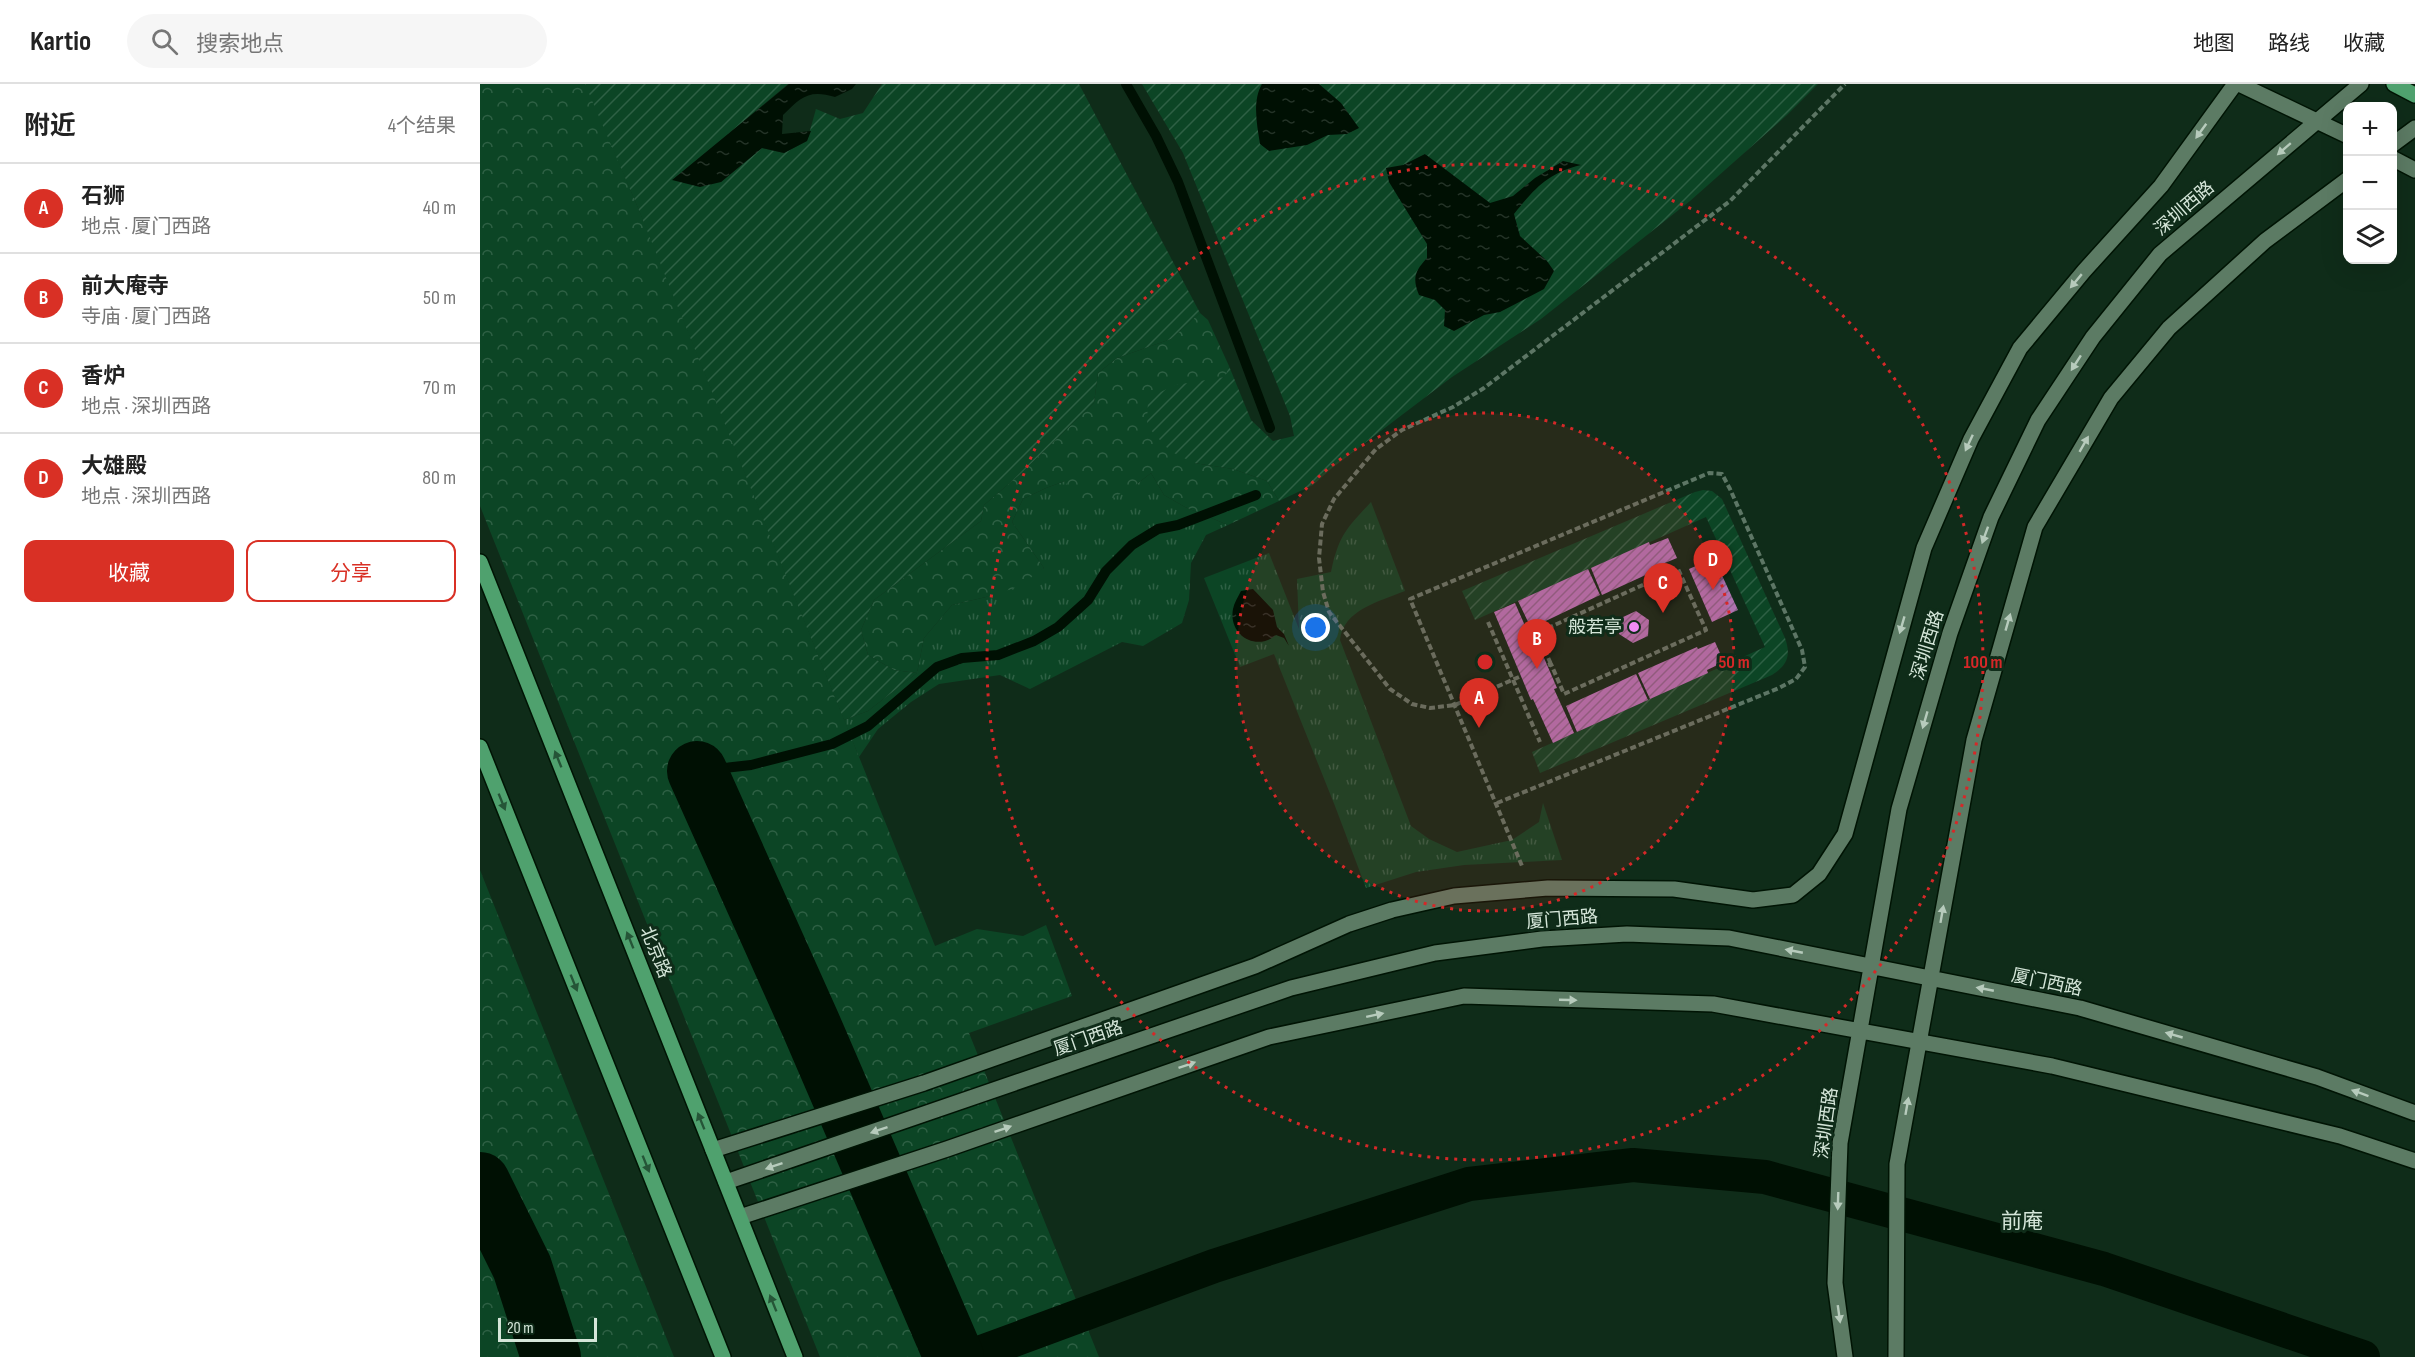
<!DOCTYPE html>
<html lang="zh">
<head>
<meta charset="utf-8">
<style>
  :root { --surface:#fff; --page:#f6f6f6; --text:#222; --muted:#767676; --line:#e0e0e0; --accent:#d93025 }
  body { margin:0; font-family:"Sofia Sans Condensed","Noto Sans SC",sans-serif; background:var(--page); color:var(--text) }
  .controls { position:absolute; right:18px; top:18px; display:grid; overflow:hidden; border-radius:12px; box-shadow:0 6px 24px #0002 }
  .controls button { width:54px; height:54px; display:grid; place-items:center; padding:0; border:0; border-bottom:2px solid var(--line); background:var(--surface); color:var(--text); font:30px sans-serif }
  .scale { position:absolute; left:18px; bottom:15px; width:99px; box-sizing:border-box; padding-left:6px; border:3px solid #d5e6d9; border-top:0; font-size:16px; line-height:21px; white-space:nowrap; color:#d5e6d9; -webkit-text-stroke:4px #0f2c19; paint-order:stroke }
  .you { position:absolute; left:836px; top:544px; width:21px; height:21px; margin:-15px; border:4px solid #fff; border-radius:50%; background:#1a73e8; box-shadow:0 0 0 9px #1a73e833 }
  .badge { display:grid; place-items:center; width:39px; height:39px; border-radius:50%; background:var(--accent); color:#fff; font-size:20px; font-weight:700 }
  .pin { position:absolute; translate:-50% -50px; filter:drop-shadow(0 2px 3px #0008) }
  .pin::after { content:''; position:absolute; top:32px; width:21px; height:18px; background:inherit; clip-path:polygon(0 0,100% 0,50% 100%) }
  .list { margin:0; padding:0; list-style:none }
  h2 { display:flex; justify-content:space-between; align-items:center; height:78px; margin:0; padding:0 24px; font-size:26px }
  h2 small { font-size:20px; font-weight:400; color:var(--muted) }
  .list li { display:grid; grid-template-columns:39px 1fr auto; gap:18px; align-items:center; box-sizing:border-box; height:90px; padding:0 24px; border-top:2px solid var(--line) }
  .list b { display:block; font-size:22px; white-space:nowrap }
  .list p { margin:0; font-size:20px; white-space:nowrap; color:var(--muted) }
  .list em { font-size:20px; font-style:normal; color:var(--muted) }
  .actions { display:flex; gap:12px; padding:18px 24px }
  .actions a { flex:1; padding:14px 0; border:2px solid var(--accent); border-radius:12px; text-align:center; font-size:21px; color:var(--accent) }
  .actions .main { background:var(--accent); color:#fff }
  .icon { flex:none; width:33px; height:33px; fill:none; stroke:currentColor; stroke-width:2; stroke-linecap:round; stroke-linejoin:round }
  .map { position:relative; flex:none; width:1935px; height:1273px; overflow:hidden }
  header { display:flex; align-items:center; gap:36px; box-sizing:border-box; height:84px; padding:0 30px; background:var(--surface); border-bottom:2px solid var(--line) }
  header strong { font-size:28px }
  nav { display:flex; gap:33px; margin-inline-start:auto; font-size:21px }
  .search { width:420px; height:54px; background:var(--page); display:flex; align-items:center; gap:15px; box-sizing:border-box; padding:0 21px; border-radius:33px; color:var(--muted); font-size:22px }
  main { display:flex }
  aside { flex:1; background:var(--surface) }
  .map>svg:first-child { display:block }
</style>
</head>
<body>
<header>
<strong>Kartio</strong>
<div class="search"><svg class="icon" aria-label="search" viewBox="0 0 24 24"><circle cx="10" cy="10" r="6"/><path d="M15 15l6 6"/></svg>搜索地点</div>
<nav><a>地图</a><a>路线</a><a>收藏</a></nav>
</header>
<main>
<aside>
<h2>附近<small>4个结果</small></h2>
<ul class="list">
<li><span class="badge">A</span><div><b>石狮</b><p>地点 · 厦门西路</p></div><em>40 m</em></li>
<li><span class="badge">B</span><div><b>前大庵寺</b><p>寺庙 · 厦门西路</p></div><em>50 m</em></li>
<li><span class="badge">C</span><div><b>香炉</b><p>地点 · 深圳西路</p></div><em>70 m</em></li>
<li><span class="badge">D</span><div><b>大雄殿</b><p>地点 · 深圳西路</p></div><em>80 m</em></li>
</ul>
<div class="actions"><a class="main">收藏</a><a>分享</a></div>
</aside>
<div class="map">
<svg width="1935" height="1273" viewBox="0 0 1935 1273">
  <defs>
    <pattern id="grass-tufts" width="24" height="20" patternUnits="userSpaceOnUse" patternTransform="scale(1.5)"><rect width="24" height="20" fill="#0c4525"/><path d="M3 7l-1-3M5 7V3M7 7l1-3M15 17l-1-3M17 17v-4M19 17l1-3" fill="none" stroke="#2e6044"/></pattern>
    <pattern id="forest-crowns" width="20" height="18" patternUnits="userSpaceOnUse" patternTransform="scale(1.5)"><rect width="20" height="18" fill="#0c4525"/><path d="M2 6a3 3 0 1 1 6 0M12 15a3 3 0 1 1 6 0" fill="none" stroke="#2e6044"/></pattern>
    <pattern id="garden-furrows" width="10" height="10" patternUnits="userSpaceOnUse" patternTransform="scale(1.5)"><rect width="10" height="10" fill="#0c4525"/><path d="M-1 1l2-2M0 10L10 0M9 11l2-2" fill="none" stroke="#2e6044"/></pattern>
    <pattern id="water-ripples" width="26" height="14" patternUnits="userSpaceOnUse" patternTransform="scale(1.5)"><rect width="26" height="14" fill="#001003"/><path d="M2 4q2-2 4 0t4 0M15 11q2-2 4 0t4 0" fill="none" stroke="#243327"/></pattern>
    <pattern id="building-hatch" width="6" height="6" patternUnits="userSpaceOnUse" patternTransform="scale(1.5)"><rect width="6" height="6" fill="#ae72b0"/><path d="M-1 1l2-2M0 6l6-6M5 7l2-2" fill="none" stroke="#886289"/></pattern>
  </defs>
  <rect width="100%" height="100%" fill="#0f2c19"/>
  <!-- grass -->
  <path fill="url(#grass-tufts)" d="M671,389L684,411L705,423L748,441L726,451L711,479L709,516L702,539L663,562L642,558L550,605L520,591L459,600L431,618L398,645L379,673L364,636L388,627L437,589L444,554L472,521L506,513L564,484L532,438L543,415L566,404L585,397L657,400Z
    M891,418L925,507C900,517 863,526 860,556L931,742L949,755L977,768L1032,756L1059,738L1063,719L1082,776L984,781L936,788L886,804L855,722L794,570L760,583L724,494L789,469L819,545L817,495L851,488C859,451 866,445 891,418Z"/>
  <!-- forest -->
  <path fill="url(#forest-crowns)" d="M0,0H106L169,150L455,862L497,845L543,852L566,841L592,912L489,949L619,1273H340L0,422Z
    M720,229L728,236L749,282L746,293L726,297L714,379L753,385L787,397L799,417L748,441L705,423L684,411L671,389L657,400L625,419L598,422L585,397L566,404L543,415L532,438L564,484L538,503L506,513L472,521L444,554L437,589L414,586L388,571L381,546L394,516L501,437L504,421L538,392L614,319L618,289L637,274L691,255Z
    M0,786L194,1273H0Z"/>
  <!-- garden -->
  <path fill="url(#garden-furrows)" d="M105,0H308L193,96L241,98L282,64L304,69L327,57L336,25L360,35L383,29L402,0H599L720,229L691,255L637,274L618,289L614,319L538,392L504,421L501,437L394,516L381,546L388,571L414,586L437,589L388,627L364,636L158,124Z
    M662,0H1338L1307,31L1210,117L1061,235L972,293L852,384L833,401L799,417L787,397L753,385L714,379L690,367L667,342L668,314L695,301L745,293L749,282L771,336L793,357L814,352L810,332L703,69Z
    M1223,406L1232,407L1242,415L1305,554C1311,571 1308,581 1292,591L1060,689L1052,668L1285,563L1226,433L995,536L982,507L1215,408Z"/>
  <!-- water -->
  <path fill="url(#water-ripples)" d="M309,0H376L372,5L355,13C329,5 321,13 303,31L302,50L331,47L327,57L304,69L282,64L241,98L220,103L192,96Z
    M782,0H839L861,19L879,44L867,50L848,51L827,61L789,67L780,60C777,41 772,17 782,0Z
    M945,70L1010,119L1033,112L1055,94L1083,77L1101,81C1068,89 1055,104 1034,130L1040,152L1067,177L1074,187L1064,205L1020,228L1004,231L974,247L964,242L965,226L955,216L939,211C932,194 935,187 947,174V160L909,98L906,84L923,81Z
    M773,505L793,526L797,543L804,550L809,562L804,554L796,551C776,568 748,551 753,525C754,519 758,513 761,507Z"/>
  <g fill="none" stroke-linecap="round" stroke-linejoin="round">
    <!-- stream -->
    <path stroke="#001003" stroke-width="10" d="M646,0L676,52L698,98L790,344
      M217,687L271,681L352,660L388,642L457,583L482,574L518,571L554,557L578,543L608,516L626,487L652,461L678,445L698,441L776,411"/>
    <!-- canal -->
    <path stroke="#001003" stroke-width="34" d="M488,1273L734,1182L989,1100L1153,1081L1285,1093L1624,1185L1883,1273"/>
    <!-- river -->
    <path stroke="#001003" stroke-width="60" d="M217,687L330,939L474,1273
      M0,1098L42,1183L71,1273"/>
  </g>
  <!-- building -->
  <path fill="url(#building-hatch)" d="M1188,454L1197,474L1180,481L1181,484L1122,511L1111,484L1169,458L1170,461Z
    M1234,474L1258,526L1232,538L1209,485Z
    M1108,485L1120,511L1051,544L1038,517Z
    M1035,519L1054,562L1058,560L1077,604L1074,605L1094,649L1073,659L1053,615L1051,616L1014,528Z
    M1156,527L1169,536L1168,552L1153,559L1139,550L1141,534Z
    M1235,558L1244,578L1227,586L1228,589L1170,615L1158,589L1217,563L1218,565Z
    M1156,590L1168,616L1097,648L1086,622Z"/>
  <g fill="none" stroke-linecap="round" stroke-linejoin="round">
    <defs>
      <path id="minor" d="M1759,0L1868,52
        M1912,61L1935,44
        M1912,74L1935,86
        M233,1066L444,999L775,882L869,840L912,826L974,812L1068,804L1194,805L1273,816L1313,811L1339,790L1365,750L1444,464L1491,355L1540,264L1604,187L1681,102L1755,0
        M246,1098L811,904L955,869L1062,855L1147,850L1249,854L1600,924L1837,993L1935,1029
        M260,1133L467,1065L789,953L984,912L1233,920L1572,982L1860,1052L1935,1077
        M1365,1273L1355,1199L1360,1059L1419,725L1470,549L1511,433L1558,336L1613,253L1680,170L1881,0
        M1416,1273L1417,1080L1494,656L1555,443L1631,314L1689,244L1785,157L1868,95"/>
      <path id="major" d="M1914,0L1935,11
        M0,478L315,1273
        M0,663L243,1273"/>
    </defs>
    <!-- minor casing -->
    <use href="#minor" stroke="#001404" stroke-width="18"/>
    <!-- major casing -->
    <use href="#major" stroke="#001404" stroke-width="18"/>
    <!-- path -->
    <path stroke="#5d7665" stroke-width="4" stroke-dasharray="6 3" stroke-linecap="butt" d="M1008,538L1060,658
      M1068,581L1071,580L1084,610L1226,546L1198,485L1057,549L1071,580
      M1039,593L975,621L950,624L932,620L910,605L849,528L843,508L839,474L842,440L854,415L896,365L922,346L973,323L1004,304L1250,117L1365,0
      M1017,719L1299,604L1316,595L1325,583L1322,566L1250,405L1242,390L1229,389L930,515L1042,782"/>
    <!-- minor -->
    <use href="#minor" stroke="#5c7b64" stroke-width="15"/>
    <!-- major -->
    <use href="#major" stroke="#4fa16e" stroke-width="15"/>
  </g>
  <!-- one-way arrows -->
  <defs><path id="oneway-solid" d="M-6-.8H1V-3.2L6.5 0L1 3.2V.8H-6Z" transform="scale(1.5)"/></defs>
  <g fill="#b7cbbc">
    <use href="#oneway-solid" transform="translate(1721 47) rotate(126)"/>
    <use href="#oneway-solid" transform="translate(1804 65) rotate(139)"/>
    <use href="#oneway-solid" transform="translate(1596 197) rotate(130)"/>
    <use href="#oneway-solid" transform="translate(1596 279) rotate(123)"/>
    <use href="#oneway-solid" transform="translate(1489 359) rotate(115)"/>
    <use href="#oneway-solid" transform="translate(1604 360) rotate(-60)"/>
    <use href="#oneway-solid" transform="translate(1505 451) rotate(110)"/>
    <use href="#oneway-solid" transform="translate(1528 538) rotate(-74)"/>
    <use href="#oneway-solid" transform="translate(1422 541) rotate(106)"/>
    <use href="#oneway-solid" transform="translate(1445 636) rotate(106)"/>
    <use href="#oneway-solid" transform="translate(1462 830) rotate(-80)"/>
    <use href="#oneway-solid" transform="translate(1314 867) rotate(-169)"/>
    <use href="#oneway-solid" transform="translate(1505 905) rotate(-169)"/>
    <use href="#oneway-solid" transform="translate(1088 916) rotate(2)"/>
    <use href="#oneway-solid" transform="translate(895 931) rotate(-12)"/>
    <use href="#oneway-solid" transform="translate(1694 951) rotate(-164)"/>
    <use href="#oneway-solid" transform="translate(707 981) rotate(-19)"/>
    <use href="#oneway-solid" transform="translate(1880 1009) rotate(-160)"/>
    <use href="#oneway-solid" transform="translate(1427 1022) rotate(-80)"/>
    <use href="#oneway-solid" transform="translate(523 1045) rotate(-19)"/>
    <use href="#oneway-solid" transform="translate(399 1046) rotate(161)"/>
    <use href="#oneway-solid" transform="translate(294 1082) rotate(161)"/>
    <use href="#oneway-solid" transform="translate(1358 1117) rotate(92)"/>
    <use href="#oneway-solid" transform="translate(1359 1230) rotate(82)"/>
  </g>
  <g fill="#255537">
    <use href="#oneway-solid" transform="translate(78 675) rotate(-112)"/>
    <use href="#oneway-solid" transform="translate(22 718) rotate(68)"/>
    <use href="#oneway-solid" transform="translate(150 856) rotate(-112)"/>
    <use href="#oneway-solid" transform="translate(94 899) rotate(68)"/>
    <use href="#oneway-solid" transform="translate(221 1037) rotate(-112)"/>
    <use href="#oneway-solid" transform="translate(166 1080) rotate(68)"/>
    <use href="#oneway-solid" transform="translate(293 1219) rotate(-112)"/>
  </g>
  <!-- distance rings -->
  <circle cx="1005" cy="578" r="249" fill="#d62828" fill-opacity=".12"/>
  <g fill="none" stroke="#d62828" stroke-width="3" stroke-dasharray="3 6">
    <circle cx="1005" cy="578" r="249"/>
    <circle cx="1005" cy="578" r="498"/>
  </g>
  <!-- markers -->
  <circle fill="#f08bf5" stroke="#0f2c19" stroke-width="2" cx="1154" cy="543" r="6"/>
  <g text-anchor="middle" stroke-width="6" stroke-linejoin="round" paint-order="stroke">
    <!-- street labels -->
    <g font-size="18" fill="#d5e6d9" stroke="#0f2c19">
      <text transform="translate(1704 124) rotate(-41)" y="6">深圳西路</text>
      <text transform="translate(1447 561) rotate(-73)" y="6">深圳西路</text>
      <text transform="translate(1082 835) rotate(-5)" y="6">厦门西路</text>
      <text transform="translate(176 868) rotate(68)" y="6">北京路</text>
      <text transform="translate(1567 898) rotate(12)" y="6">厦门西路</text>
      <text transform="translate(608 954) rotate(-19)" y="6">厦门西路</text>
      <text transform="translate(1346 1039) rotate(-82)" y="6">深圳西路</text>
    </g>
    <!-- poi labels -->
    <g font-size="18" fill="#d5e6d9" stroke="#0f2c19" text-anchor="end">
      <text x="1142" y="549">般若亭</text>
    </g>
    <!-- quarter labels -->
    <g font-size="21" fill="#d5e6d9" stroke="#0f2c19">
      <text x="1542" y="1144">前庵</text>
    </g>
  </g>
  <circle cx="1005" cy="578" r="9" fill="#d62828" stroke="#0f2c19" stroke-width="3"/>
  <g font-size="18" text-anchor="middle" font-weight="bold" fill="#d62828" stroke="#0f2c19" stroke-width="6" stroke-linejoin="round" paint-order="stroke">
    <text x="1254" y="584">50 m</text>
    <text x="1503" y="584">100 m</text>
  </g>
</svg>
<div class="controls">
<button>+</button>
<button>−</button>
<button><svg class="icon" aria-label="layers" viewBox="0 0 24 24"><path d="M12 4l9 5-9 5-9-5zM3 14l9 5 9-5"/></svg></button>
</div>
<div class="scale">20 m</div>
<div class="you"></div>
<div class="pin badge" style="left:999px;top:644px">A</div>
<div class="pin badge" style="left:1057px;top:585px">B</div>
<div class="pin badge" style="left:1183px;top:529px">C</div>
<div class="pin badge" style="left:1233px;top:506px">D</div>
</div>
</main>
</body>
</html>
